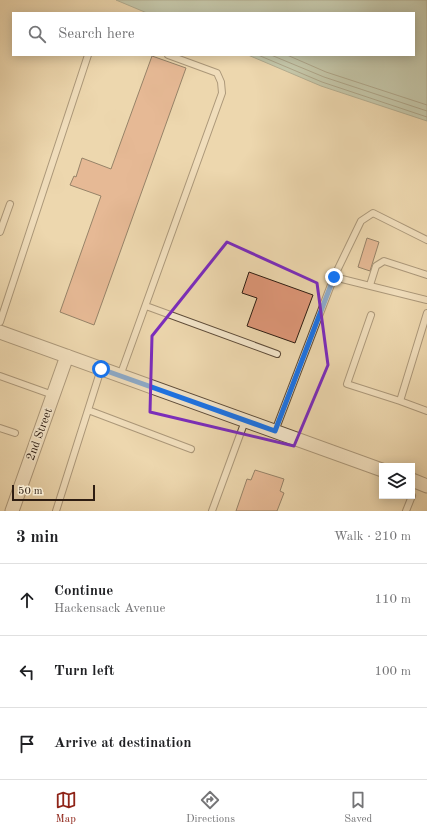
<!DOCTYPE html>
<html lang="en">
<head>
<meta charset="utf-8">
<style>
  :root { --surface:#fff; --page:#f6f6f6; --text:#202124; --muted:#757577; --line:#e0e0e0; --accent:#8f2418 }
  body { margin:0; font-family:"Old Standard TT",serif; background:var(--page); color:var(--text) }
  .controls { position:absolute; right:12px; bottom:12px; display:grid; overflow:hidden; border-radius:0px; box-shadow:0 2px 10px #0003 }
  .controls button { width:36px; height:36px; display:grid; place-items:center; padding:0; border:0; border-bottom:1px solid var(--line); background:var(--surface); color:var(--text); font:20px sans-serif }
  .scale { position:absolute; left:12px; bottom:10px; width:83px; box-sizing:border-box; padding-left:4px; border:2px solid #2e1d12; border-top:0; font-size:11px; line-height:14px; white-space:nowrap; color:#2e1d12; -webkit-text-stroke:3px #f3e5ca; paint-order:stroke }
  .stop { position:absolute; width:12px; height:12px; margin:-9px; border:3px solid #1a73e8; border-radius:50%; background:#fff }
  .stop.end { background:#1a73e8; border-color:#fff; box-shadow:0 1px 4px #0008 }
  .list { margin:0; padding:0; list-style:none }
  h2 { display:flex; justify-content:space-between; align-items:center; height:52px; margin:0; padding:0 16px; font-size:17px }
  h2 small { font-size:13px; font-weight:400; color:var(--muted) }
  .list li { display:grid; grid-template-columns:26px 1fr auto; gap:12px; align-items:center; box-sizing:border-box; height:72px; padding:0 16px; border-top:1px solid var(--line) }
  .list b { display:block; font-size:15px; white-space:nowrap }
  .list p { margin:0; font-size:13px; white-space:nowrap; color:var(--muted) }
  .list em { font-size:13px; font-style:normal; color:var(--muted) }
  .icon { flex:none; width:22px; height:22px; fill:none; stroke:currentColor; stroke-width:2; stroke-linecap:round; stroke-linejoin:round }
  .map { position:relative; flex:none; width:427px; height:511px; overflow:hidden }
  .search { position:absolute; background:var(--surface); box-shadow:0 2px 10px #0003; left:12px; right:12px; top:12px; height:44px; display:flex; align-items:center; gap:10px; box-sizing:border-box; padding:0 14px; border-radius:0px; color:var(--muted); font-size:15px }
  .sheet { height:268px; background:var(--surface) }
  nav { display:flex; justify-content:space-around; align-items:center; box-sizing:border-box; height:56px; border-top:1px solid var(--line); background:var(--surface); font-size:11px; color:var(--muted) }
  nav a { display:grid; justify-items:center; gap:2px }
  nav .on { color:var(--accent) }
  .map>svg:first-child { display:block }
</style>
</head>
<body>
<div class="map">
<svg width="427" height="511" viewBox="0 0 427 511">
  <rect width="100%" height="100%" fill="#edd7ae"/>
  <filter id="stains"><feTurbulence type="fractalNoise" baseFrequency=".005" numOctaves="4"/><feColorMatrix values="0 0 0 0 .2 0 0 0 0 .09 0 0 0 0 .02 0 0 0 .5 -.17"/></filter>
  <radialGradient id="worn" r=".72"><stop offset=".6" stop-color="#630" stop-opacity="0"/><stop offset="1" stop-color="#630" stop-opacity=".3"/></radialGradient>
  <!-- water -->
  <path fill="#99baaa" stroke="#6e7b6d" d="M116,0H427V121L321,86L248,55H414V13H147Z"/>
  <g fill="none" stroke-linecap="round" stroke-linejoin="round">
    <!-- shore -->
    <path stroke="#646c5e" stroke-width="1" d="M258,55L322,82L427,117
      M271,55L324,77L427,111
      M287,55L326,72L427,105"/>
  </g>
  <!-- building -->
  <path fill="#dd9677" stroke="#2e1d12" d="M152,56L186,68L94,325L60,312L101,196L70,185L74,176L76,177L82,158L111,169Z
    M367,238L379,242L370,271L358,267Z
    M249,272L313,295L295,343L247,326L257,298L242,293Z
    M255,470L284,479L280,491L284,493L277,511H236L247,479L251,480Z"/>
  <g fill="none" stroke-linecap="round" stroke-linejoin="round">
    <defs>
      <path id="service" d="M0,232L10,204
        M334,277L427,300
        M370,285L376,266L384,261L427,275
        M146,306L277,354
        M371,315L347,384L400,401L427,313
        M0,322L88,55
        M0,376L53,395
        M120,376L222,93L221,82L217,73L168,55
        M400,401L427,411
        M88,410L191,449
        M0,428L15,433
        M275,431L334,277L361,221L373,213L427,240
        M56,511L101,369
        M212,511L245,421
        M406,511L412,496"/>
      <path id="minor" d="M0,332L382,470
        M412,480L427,486
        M12,511L67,356"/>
    </defs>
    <!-- service casing -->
    <use href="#service" stroke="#5e4c39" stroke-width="8"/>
    <!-- minor casing -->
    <use href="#minor" stroke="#5e4c39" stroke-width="15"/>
    <!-- service -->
    <use href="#service" stroke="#f3e5ca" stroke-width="6"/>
    <!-- minor -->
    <use href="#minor" stroke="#f3e5ca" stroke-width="13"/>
  </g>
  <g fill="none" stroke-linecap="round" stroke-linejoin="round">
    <!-- route -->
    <path stroke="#1a73e8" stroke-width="5" d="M101,369L275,431L334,277"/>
  </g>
  <!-- marked area -->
  <path d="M0 0H427V511H0ZM227,242L317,283L328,365L294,446L150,412L152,336Z" fill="#edd7ae" fill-opacity=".55" fill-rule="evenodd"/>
  <path fill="none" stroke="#7b2cbf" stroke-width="3" stroke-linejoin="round" d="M227,242L317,283L328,365L294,446L150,412L152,336Z"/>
  <g text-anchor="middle" stroke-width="3" stroke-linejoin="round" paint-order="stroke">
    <!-- street labels -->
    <g font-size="12" fill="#2e1d12" stroke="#f3e5ca">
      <text transform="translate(39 434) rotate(-70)" y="4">2nd Street</text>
    </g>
  </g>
  <rect width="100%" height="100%" filter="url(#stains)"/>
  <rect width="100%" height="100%" fill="url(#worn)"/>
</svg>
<div class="controls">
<button><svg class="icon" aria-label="layers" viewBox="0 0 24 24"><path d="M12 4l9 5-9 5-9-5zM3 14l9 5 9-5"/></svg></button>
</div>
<div class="scale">50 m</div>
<div class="stop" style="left:101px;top:369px"></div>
<div class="stop end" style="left:334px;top:277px"></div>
<div class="search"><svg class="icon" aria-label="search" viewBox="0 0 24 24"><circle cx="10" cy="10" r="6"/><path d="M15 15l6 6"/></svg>Search here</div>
</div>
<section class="sheet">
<h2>3 min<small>Walk · 210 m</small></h2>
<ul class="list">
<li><svg class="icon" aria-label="ahead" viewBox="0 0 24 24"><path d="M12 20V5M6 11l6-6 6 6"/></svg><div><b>Continue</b><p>Hackensack Avenue</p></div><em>110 m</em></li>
<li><svg class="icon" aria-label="left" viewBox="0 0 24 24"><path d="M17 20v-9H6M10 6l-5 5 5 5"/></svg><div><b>Turn left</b></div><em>100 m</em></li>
<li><svg class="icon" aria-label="arrive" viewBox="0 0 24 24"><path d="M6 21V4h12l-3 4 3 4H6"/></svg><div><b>Arrive at destination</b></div></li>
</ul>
</section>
<nav>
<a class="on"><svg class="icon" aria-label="map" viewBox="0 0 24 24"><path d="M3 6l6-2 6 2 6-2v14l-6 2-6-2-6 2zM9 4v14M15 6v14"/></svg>Map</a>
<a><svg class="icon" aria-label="directions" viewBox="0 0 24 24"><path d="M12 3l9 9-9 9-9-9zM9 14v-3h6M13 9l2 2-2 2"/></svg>Directions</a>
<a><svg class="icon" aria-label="saved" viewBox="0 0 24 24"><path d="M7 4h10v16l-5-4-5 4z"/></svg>Saved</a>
</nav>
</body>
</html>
